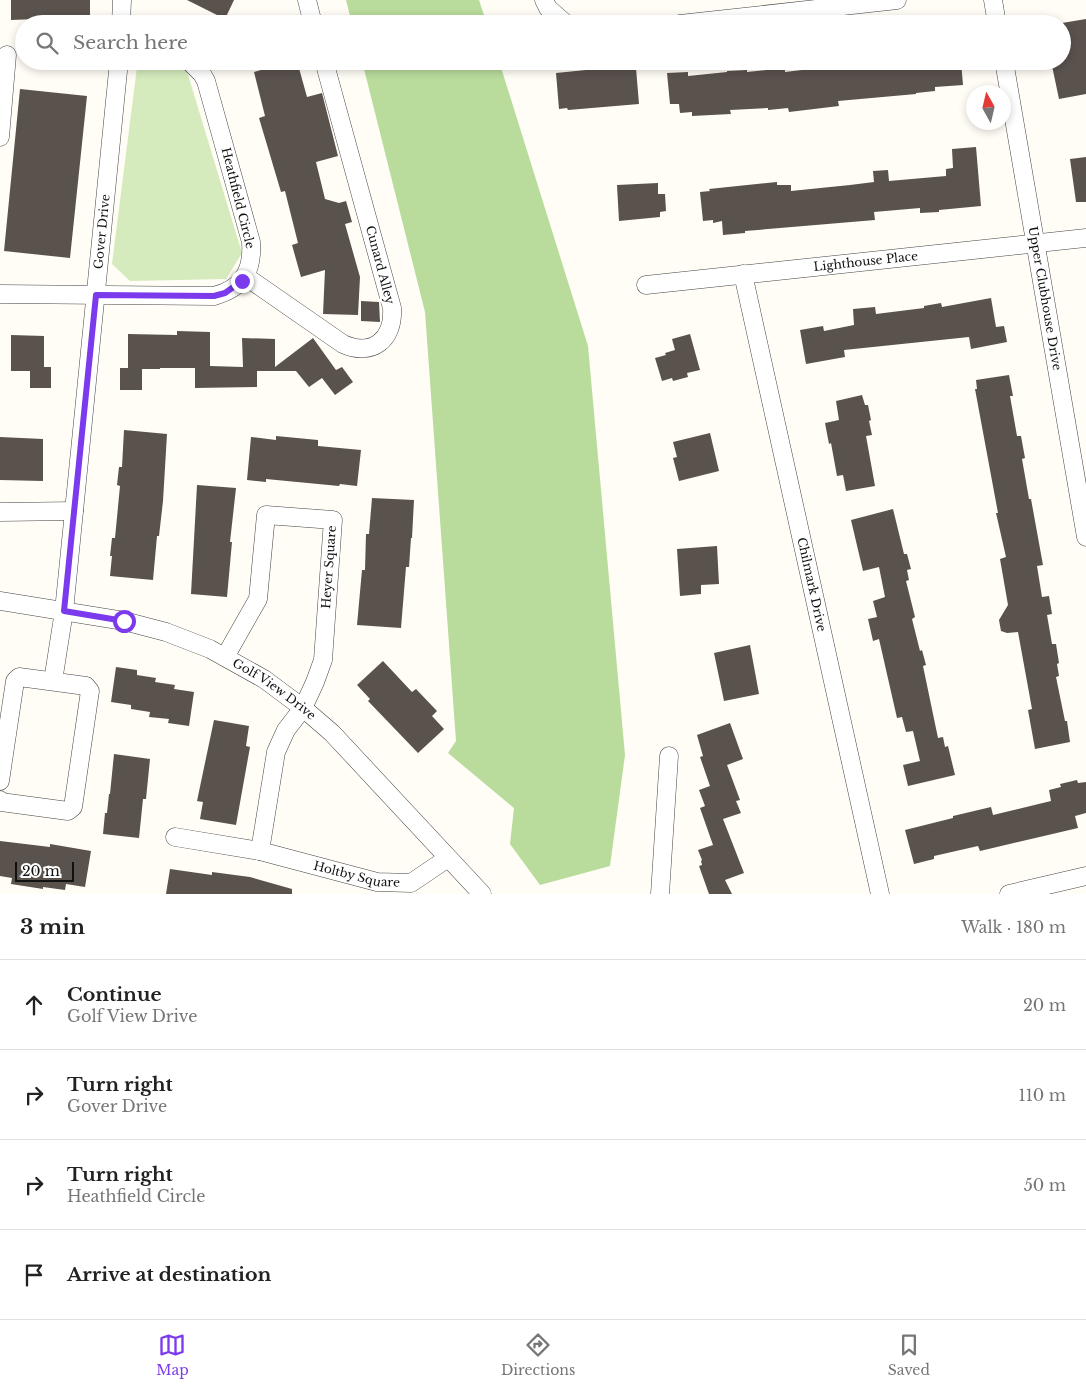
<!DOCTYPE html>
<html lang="en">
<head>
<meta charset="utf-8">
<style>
  :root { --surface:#fff; --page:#f2f2f2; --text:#222; --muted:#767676; --line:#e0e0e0; --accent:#7c3aed }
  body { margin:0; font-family:"Libre Baskerville",serif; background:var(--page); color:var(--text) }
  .compass { position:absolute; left:966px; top:85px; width:45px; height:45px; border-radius:50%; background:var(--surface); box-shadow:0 2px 8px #0003; rotate:352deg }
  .scale { position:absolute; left:15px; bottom:12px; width:59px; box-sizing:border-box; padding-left:5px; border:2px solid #111; border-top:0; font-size:14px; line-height:18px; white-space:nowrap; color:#111; -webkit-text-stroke:4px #fff; paint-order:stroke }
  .stop { position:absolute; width:15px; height:15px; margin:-11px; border:4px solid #7c3aed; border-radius:50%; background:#fff }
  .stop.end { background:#7c3aed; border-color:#fff; box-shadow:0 1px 5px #0008 }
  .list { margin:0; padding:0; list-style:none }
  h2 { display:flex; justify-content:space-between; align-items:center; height:65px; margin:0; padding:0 20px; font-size:21px }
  h2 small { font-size:16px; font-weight:400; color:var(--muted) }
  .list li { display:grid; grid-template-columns:32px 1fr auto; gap:15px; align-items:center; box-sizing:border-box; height:90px; padding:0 20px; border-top:1px solid var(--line) }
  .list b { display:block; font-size:19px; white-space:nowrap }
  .list p { margin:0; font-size:16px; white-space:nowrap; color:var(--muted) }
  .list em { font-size:16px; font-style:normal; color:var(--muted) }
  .icon { flex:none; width:28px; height:28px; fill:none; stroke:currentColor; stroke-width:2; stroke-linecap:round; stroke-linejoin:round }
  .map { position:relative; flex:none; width:1086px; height:894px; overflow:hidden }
  .search { position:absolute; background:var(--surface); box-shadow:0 2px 8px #0003; left:15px; right:15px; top:15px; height:55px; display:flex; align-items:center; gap:12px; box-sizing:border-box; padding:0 18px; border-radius:28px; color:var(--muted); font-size:19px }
  .sheet { height:425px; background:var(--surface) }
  nav { display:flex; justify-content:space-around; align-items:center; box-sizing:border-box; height:70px; border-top:1px solid var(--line); background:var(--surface); font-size:14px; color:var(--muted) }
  nav a { display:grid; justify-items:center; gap:2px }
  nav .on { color:var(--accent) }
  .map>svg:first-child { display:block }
</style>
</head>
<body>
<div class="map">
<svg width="1086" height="894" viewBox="0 0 1086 894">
  <rect width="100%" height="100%" fill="#fffdf5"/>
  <!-- green -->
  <path fill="#d5ebbd" d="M137,67L186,68L242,253L226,279L130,281L112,264Z"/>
  <!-- forest -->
  <path fill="#b9dc9c" d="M346,0H479L487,24H352Z
    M362,61H499L588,346L625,755L610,866L540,885L510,844L514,808L448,753L456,741L425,312Z"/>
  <!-- building -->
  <path fill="#5a524d" d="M11,0H90V17L11,20Z
    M187,0H234L225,19Z
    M1086,19V94L1059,99L1051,61H1062V23Z
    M277,61H297L307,97L322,93L338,156L316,162L325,199L339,203L346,201L352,222L345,224L360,277L358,315L323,314L325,270L301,277L292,245L298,243L285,191L281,192L259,118L265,116L254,72L278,65Z
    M862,61H961L963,85L935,87V91L916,93V94L838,101L839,106L789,112L788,108L768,110V108L730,110L731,114L692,116V112L680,113L679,104H670L667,73L688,72V76L727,72V71L747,70V72L785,68V72L862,63Z
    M616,67V70L636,68L639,104L568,110L567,108L559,109L556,73Z
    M20,89L87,96L70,258L4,251Z
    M976,147L981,206L939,210V212L920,213V208L874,212L875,220L745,231V233L723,235L722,221L713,223V220L703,221L700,192L710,191L709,189L777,182V185H791V191L850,185L874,182L873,171L888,170L889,181L946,176V169L953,168L952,149Z
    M1086,157V202H1076L1070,159Z
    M658,183V194H665L666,211L660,212V217L619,221L617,185Z
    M991,298L996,327L1004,326L1007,342L971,349L969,337L844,350L845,357L806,364L800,330L823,326L824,331L854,325L853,309L875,307L876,314L924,308V306L941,303L942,307Z
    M361,301L379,302L380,322L361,321Z
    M177,331L210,332V366L243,367L242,338L275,339V367L313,338L336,370L342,367L353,382L335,395L322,378L309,387L296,371H257V387L195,388V368H160V369H142V390H120V368H128V334L177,335Z
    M690,334L700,370L687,373L688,377L673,381L672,378L662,381L655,358L666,355L665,353L675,350L672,339Z
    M11,335L44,336V367H51V388H30V371H11Z
    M1009,375L1013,396H1010L1017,436H1021L1025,458L1022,459L1029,499H1031L1043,565L1037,566L1042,597L1049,596L1052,614L1047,615L1052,644H1056L1059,663L1057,664L1059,676L1056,677L1065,721H1067L1070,742L1035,749L1028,710L1032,709L1018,632L1007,633L1001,631L999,620L1008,605L1000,559L1006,557L996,513H998L975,389H977L976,380Z
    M862,395L865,405H868L871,420L869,421L872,435L866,436L875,486L846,491L843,475L837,476L831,443L829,444L825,423L839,420L836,401Z
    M124,430L167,434L163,501L159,536H157L153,580L110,576L112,556H110L112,538H115L120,486L117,485L119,467H122Z
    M710,433L719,471L679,481L673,458L677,457L673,442Z
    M276,436L318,440V446L361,450L357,486L340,484L339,486L266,479V482L247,480L251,437L276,440Z
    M0,437L43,439V481L0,480Z
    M197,485L236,488L230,542H232L227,597L191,594Z
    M372,498L414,500L412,538H411L409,567H406L401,628L357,625L362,570H365L366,534H369Z
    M893,509L904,554H907L911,569L907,570L909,580L906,581L915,617L912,619L920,651L922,650L926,665L923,666L938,738L943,737L945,747L948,746L955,775L908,786L903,765L920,761L913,731L906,732L902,717L897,718L879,639L873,641L868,619L877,617L873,601L885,597L879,567L863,571L851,520Z
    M717,546L719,584L701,585V594L680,596L677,549Z
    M750,645L759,694L724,701L714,653Z
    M383,661L412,692L416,689L437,711L432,716L444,729L418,753L368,701L370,699L357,685Z
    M116,667L137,670V675L156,678L155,682L175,685L174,689L194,692L189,726L168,723L169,719L149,717L150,712L131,709V705L111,702Z
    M214,720L249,726L246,746L250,747L236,825L200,819L203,802L197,801Z
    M730,723L743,759L727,765L740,800L736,801L741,813L723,819L744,873L725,880L732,894H709L699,866L702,865L701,861L702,860L698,850L713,845L700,808L705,806L699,790L710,786L700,757L703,756L697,735Z
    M114,754L150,759L146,799H143L139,838L103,834L105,813H107L109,794H110Z
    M1077,780L1078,783L1086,782V813L1075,816L1078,828L980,851L978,846L934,856V859L914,864L905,830L953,818V816L991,807L993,815L1051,801L1049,790L1061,787L1060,784Z
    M0,841L50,847V844L91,851L85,887L66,884L65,890L43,887V889L11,884L12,878L0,876Z
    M170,869L212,875V872L250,877L292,889V894H166Z"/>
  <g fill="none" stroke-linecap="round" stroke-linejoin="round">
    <defs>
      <g id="minor">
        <path d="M307,0L313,24"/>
        <path d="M544,0L548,8L566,24"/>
        <path d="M993,0L997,24"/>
        <path d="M121,24L122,0"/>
        <path d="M680,24L897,0"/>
        <path id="s1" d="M1004,61L1086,537"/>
        <path d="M0,137L7,55"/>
        <path id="s2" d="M743,274L880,894"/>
        <path d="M245,276L343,344C372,357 394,340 392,308L324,61"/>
        <path id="s3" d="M646,285L1086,238"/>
        <path d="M0,294L214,296C243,288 253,271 251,242L206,81L202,74L189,61"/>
        <path d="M0,512L74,511"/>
        <path id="s4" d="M0,601L124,621L166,632L210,649L264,679L303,708L332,733L482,894"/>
        <path d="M225,657L258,599L266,515L333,520L323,660L315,682L303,708L286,730L276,752L260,851"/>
        <path id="s5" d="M53,681L64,611L119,61"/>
        <path d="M0,781L15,681L19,677L86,686L90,691L73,807L68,811L1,802L0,800"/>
        <path id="s6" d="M175,837L260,851L377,882L411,883L448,858"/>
        <path d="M660,894L669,756"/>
        <path d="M1009,894L1086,876"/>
      </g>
    </defs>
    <!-- minor casing -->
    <use href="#minor" stroke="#444" stroke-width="19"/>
    <!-- minor -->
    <use href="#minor" stroke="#fff" stroke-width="18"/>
  </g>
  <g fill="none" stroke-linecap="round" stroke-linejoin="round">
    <!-- route -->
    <path stroke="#7c3aed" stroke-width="6" d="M124,621L64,611L96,295L214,296L225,293L242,281"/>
  </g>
  <g text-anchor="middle" stroke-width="5" stroke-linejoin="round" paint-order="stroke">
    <!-- street labels -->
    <g font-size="12" fill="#111" stroke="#fff">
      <text transform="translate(238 198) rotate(76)" y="4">Heathfield Circle</text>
      <text dy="4" stroke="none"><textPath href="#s5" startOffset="452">Gover Drive</textPath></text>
      <text dy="4" stroke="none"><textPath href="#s3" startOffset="221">Lighthouse Place</textPath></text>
      <text transform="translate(380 265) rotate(75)" y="4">Cunard Alley</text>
      <text dy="4" stroke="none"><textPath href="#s1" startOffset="241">Upper Clubhouse Drive</textPath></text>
      <text transform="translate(329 567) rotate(-86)" y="4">Heyer Square</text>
      <text dy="4" stroke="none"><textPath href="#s2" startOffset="318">Chilmark Drive</textPath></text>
      <text dy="4" stroke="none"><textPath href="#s4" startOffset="292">Golf View Drive</textPath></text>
      <text dy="4" stroke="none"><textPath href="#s6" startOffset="186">Holtby Square</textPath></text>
    </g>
  </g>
</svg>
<svg class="compass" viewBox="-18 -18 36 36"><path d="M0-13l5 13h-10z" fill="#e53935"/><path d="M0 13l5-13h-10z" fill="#767676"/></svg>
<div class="scale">20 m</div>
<div class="stop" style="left:124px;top:621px"></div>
<div class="stop end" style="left:242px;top:281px"></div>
<div class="search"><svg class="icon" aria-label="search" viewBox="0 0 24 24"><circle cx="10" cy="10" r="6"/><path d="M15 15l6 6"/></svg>Search here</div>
</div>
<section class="sheet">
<h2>3 min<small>Walk · 180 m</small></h2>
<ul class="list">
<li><svg class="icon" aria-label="ahead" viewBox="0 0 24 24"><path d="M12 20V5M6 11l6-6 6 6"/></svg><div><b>Continue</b><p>Golf View Drive</p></div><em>20 m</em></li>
<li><svg class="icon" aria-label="right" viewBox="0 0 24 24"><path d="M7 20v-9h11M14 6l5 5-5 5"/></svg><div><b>Turn right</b><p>Gover Drive</p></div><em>110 m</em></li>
<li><svg class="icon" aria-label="right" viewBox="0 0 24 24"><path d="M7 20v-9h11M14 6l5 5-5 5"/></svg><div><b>Turn right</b><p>Heathfield Circle</p></div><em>50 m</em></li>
<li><svg class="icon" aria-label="arrive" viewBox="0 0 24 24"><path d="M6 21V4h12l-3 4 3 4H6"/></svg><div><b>Arrive at destination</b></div></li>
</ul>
</section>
<nav>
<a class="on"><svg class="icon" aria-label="map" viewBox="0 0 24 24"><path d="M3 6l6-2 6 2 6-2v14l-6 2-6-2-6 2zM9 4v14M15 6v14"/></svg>Map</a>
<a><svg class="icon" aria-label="directions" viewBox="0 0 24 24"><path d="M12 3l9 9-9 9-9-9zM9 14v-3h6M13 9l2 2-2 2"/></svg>Directions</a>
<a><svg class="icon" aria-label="saved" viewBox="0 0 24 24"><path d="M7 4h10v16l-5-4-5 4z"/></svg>Saved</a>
</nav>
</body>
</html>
